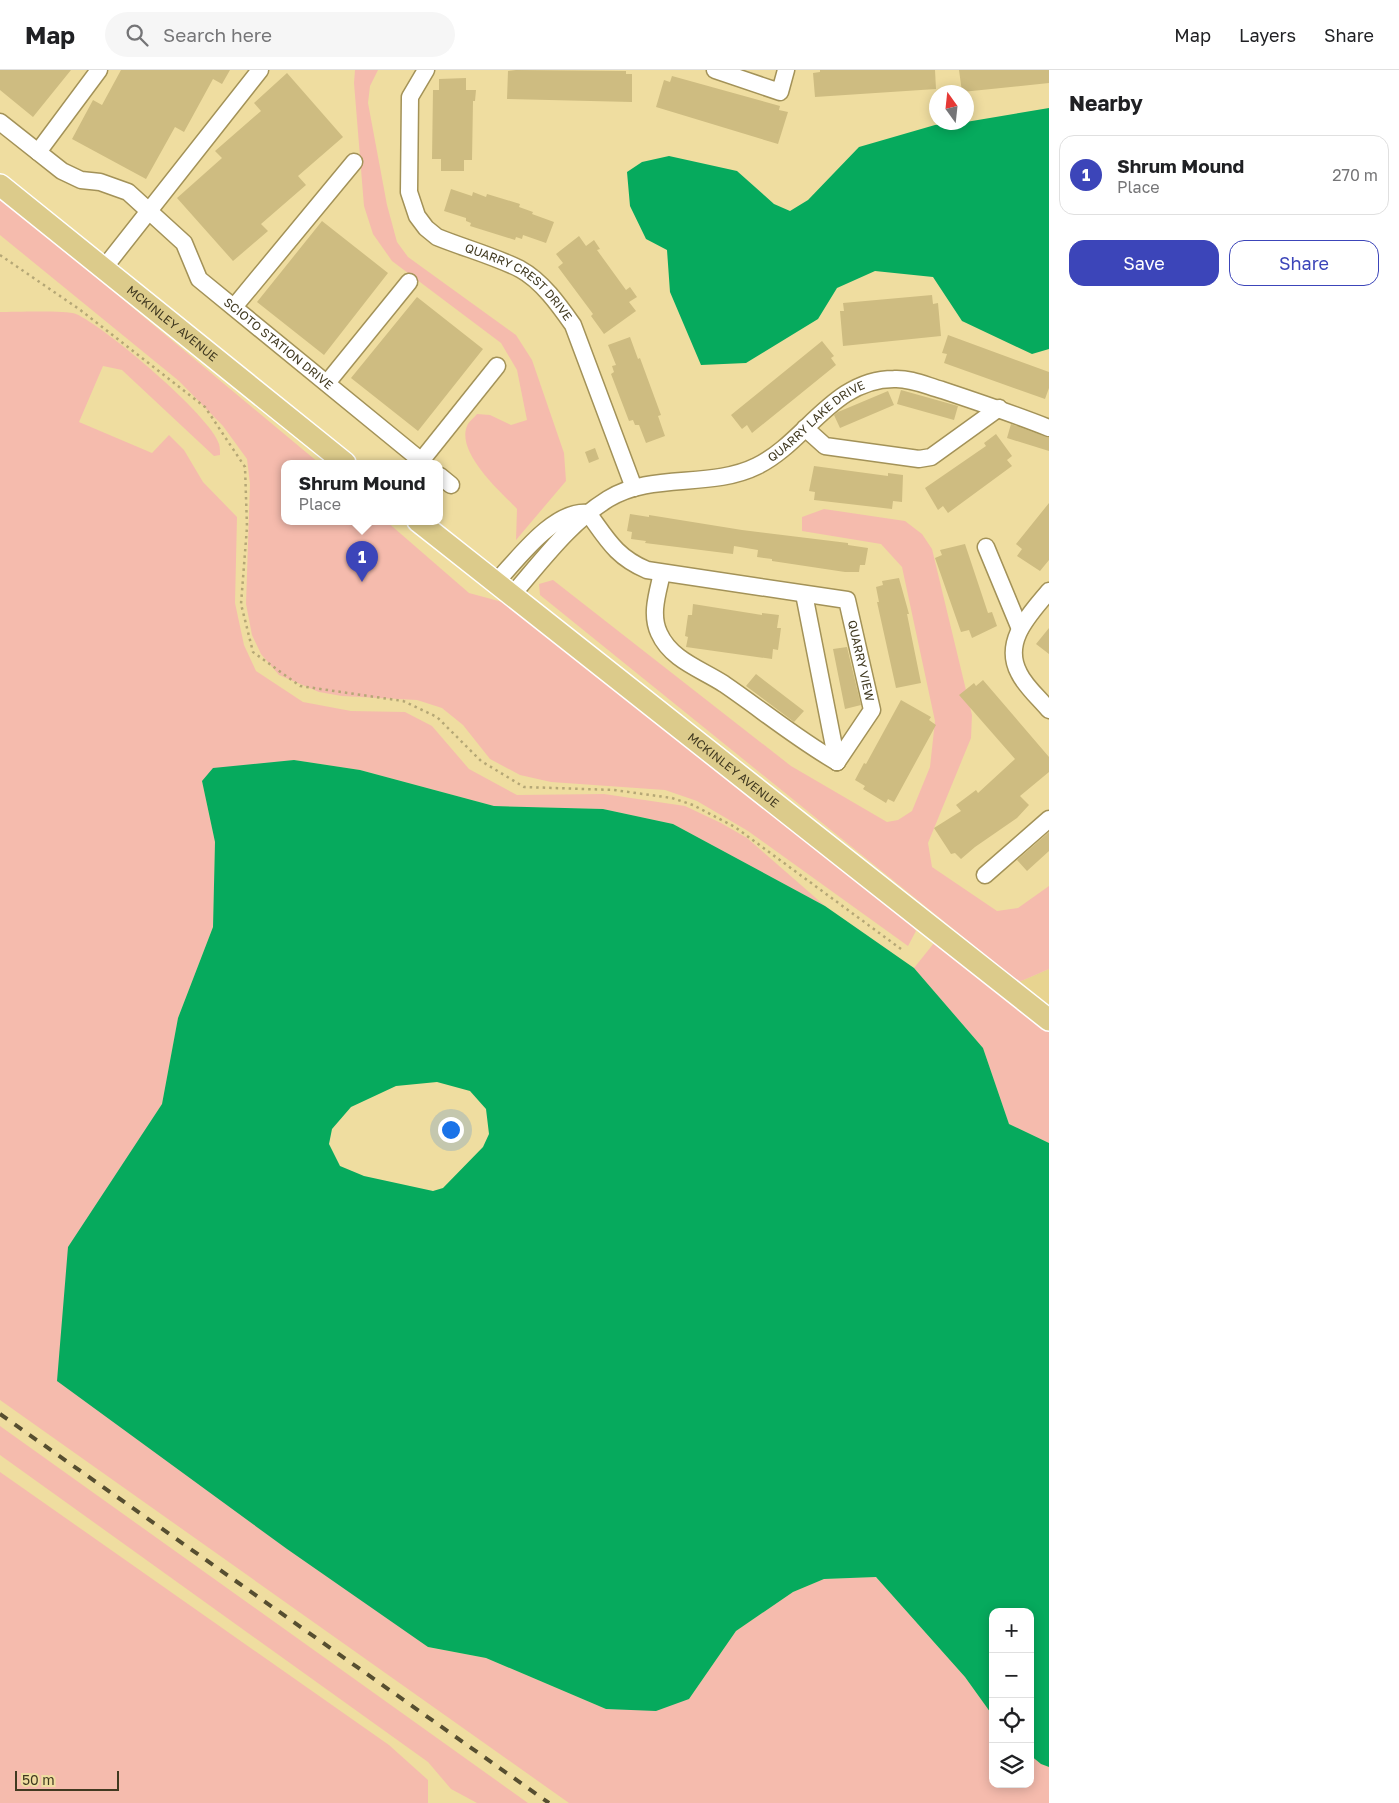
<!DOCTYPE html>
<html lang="en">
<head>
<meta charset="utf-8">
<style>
  :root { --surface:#fff; --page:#f6f6f6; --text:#202124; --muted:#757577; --line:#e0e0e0; --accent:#3c45b9 }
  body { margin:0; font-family:"Golos Text",sans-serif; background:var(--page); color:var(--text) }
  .controls { position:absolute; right:15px; bottom:15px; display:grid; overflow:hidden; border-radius:10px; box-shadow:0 2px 12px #0003 }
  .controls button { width:45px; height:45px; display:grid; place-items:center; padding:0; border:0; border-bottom:1px solid var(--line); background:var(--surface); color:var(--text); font:25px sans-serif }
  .compass { position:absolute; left:929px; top:15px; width:45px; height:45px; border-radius:50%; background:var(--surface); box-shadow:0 2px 12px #0003; rotate:345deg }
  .scale { position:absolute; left:15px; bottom:12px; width:104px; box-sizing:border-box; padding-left:5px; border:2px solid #403920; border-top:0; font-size:14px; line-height:18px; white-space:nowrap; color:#403920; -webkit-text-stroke:4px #efdda0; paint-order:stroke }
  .you { position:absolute; left:450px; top:1059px; width:18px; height:18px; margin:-12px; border:4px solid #fff; border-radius:50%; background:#1a73e8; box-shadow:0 0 0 8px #1a73e833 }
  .badge { display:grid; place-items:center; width:32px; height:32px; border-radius:50%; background:var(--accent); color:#fff; font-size:16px; font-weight:700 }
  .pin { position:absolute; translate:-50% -41px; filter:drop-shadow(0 1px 2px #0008) }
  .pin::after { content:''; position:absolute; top:26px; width:18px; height:15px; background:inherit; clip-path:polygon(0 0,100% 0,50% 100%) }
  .popup { position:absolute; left:281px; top:390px; width:162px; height:65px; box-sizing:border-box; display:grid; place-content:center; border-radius:10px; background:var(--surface); filter:drop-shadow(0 1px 4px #0005); font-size:16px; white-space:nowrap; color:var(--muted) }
  .popup b { font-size:19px; color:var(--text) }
  .popup::after { content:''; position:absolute; left:50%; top:100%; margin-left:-10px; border:10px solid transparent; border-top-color:var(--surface) }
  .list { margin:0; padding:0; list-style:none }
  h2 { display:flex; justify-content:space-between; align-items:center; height:65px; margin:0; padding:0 20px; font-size:21px }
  h2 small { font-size:16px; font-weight:400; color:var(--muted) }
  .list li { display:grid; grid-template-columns:32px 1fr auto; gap:15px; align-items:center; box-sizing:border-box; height:80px; margin:0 10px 10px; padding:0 10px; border:1px solid var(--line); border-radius:15px }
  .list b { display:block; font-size:19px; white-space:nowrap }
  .list p { margin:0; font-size:16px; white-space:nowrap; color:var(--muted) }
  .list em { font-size:16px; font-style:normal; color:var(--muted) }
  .actions { display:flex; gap:10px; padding:15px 20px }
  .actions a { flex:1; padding:11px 0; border:1px solid var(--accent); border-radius:15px; text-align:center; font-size:18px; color:var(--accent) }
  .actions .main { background:var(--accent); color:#fff }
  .icon { flex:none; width:28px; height:28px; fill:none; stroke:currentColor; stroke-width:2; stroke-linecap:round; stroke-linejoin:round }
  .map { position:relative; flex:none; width:1049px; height:1733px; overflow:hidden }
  header { display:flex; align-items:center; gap:30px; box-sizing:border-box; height:70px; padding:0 25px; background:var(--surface); border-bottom:1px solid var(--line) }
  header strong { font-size:24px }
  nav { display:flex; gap:28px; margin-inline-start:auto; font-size:18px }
  .search { width:350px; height:45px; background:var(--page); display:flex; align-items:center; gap:12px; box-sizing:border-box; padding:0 18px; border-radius:28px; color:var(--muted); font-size:19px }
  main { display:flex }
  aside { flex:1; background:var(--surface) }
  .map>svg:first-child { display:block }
</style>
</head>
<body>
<header>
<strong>Map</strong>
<div class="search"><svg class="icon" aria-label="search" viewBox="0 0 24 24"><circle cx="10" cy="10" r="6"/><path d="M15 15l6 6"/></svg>Search here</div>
<nav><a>Map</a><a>Layers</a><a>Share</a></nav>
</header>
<main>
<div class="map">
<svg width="1049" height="1733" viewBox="0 0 1049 1733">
  <rect width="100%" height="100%" fill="#efdda0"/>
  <!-- built -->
  <path fill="#e8d490" d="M1049,899V936L1019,912Z"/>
  <!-- green -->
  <path fill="#f5bbad" d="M355,0H378L370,16L368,33L387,135L397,172L408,187L516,265L532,290L564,383L566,411L516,470L517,439C501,422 456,383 467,356C468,352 474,348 477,344L490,345L511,355L527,350L517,300L501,273L392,191L373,164L364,136L354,13Z
    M0,127L319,393H284V451H386L469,523L506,533L730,709L912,856L916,861L908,876L748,761L697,731L665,720L551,712L520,705L490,689L463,655L442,638L417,630L342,626L319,622L279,605L261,584L252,565L246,534L250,414L247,389L223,356L179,311L0,165Z
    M0,242C14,242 66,240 76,244C104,256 211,346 219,374C220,377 220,382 220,385L214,386L122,300L103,296L79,352L152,383L169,365L184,380L203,412L237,447L235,533L244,575L256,601L303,632L351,641L405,642L432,656L469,699L517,725L604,724L685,736L721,753L747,768L825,836L673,754L603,739L494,736L360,700L294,690L202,711L215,772L213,857L178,948L162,1034L121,1099L427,1577L486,1588L606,1639L689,1629L736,1561L793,1522L824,1509L876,1507L965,1607L993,1646V1714H1030V1685L1041,1694L1049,1697V1733H569L0,1330Z
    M824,439L905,451L922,464L932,479L972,645L971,668L928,773L932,797L997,841L1018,838L1049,816V899L1019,912L540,525L539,514L553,510L791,696L887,752L898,750L912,741L930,697L935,651L902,497L881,474L802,461V447Z
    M934,873L1049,962V1073L1009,1054L983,978L914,898Z
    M0,1356L528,1733H477L451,1719L428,1692L0,1385Z
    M0,1402L389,1675L428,1710V1733H0Z"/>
  <!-- water -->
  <path fill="#06aa5d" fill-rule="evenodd" d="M1049,38V279L1032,284L962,251L933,207L875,201L837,218L818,249L746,293L701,295L670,222L667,180L646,169L630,136L627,102L642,92L669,86L737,101L774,134L790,141L808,130L859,77L935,55L966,52Z
    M294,690L360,700L494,736L603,739L673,754L825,836L914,898L983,978L1009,1054L1049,1073V1697L1041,1694L1030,1685V1542H993V1646L965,1607L876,1507L824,1509L793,1522L736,1561L689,1629L656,1641L606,1639L486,1588L428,1577L287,1479L57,1311L68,1177L162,1034L178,948L213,857L215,772L202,711L213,698ZM437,1012L470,1021L486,1039L489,1064L483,1077L443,1118L433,1121L364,1106L340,1096L329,1074L332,1059L351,1037L396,1016Z"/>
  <!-- building -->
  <path fill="#cebc81" d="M0,0H71L33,47L0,20Z
    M121,0H230L222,14L213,9L184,62L175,57L146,109L72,69L93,30L102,35Z
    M516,0L626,1V4H632V32L507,29L508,1Z
    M820,0H935L936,19L815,27L813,3L820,2Z
    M959,0H1049V13L962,22Z
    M287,3L343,67L298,106L306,115L261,154L268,161L233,191L177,128L222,88L215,81L261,41L254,33Z
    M672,6L780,36L779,40L788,42L778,74L656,37L664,10L670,12Z
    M466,8V20H476L475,31H473L472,90H464V101H441V89H432L433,20H439V9Z
    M451,119L472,126L473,122L486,127L487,124L520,134L519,137L533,142L532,144L554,152L546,173L523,165L522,169L516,167L515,170L470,156L471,153L466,151V148L444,141Z
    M322,151L388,203L324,285L257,232Z
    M579,166L586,176L594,170L600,179L597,180L626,220L630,217L637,227L629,232L636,241L604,264L591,246L593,244L558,197L563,193L556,184Z
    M932,225L933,234L938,233L941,266L843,276L840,241H844L843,233Z
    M417,227L483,279L418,361L351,308Z
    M948,265L1049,302V318L1045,329L944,293L947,284L942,283Z
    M630,267L638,289L640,288L661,345L658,346L665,366L646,373L639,355H635L633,350L629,351L611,304L614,302L612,296L616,295L608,275Z
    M822,271L834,286L831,288L836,295L752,363L747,355L742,359L731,345Z
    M901,320L958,336L954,350L897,334Z
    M888,321L894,335L840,358L834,345L838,342Z
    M1011,354L1049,368V381L1007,368Z
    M996,364L1012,386L1007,390L1012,396L948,443L943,436L938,440L925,418L986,376L984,373Z
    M595,378L599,389L589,393L585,382Z
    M814,396L888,406V403L903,405L902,432L893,431L892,439L814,430L815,422L809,421Z
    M1049,433V490L1040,501L1017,486L1022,479L1016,474Z
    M630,444L649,447V445L742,460L848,473V475L868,478L865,495H860L859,502H845L772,491V489L757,487L758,480L734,476L733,484L645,473L646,471L631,469L632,462L627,461Z
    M965,474L988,543L992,542L997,556L972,568L969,560L961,562L935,488L942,485L940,480Z
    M899,508L909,544H907L921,613L896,618L877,532H879L876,517L883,515L882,511Z
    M693,534L762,545V543L779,545L777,558H781L778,580L773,579L772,589L686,577L688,567L685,566L688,545H692Z
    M1049,558V584L1036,574Z
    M847,577L861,635L845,639L833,579Z
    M756,604L804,641L794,652L746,616Z
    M983,610L1049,687V702L1020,726L1029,735L1017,748L975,777L961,789L955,783L951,784L934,758L961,741L956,735L976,720L978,723L1015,689L959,625L974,613L976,616Z
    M901,630L931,647L929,650L936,655L894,732L888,729L886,733L863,719L865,716L855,710L864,693L866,694Z
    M1049,762V781L1027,801L1017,790Z"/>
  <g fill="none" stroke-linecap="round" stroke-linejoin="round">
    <defs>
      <g id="minor">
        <path id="s1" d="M426,0L410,27L409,122L417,146L426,158L437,167C464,178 494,186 520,199C542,211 559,235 573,255L634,418"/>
        <path d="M715,0L780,22L786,0"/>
        <path id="s2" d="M0,52L62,101L81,110L100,112L128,122L184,173L199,209L424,393"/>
        <path d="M38,82L99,0"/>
        <path d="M104,198L260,0"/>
        <path d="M234,237L354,92"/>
        <path d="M327,313L409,212"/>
        <path d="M805,358L825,376L919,389L931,387L999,338"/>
        <path d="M421,391L497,296"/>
        <path d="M440,406L451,415"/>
        <path id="s3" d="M588,443C607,469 616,487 647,500L847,530L872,640L837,692"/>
        <path d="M986,477L1020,559"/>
        <path d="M662,503C658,522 650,544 659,563C671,590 701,599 724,614C762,640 797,669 837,692"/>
        <path d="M496,512C517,490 554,439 588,443"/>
        <path d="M1049,521C1030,544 1002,571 1019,603C1025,616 1039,628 1049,640"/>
        <path d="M804,524L837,692"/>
        <path id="s4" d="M512,525C542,491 569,453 608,429C651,402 711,419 757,396C806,372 833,309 894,309C911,308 927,316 942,320C978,332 1014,344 1049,358"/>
        <path d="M985,805L1049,749"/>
      </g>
      <g id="major">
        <path id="s5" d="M0,115L345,393"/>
        <path id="s6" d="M418,451L1049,950"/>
      </g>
    </defs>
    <!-- minor casing -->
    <use href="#minor" stroke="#a39258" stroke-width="19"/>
    <!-- major casing -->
    <use href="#major" stroke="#fff" stroke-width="24"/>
    <!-- path -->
    <path stroke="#b5a776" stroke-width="2.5" stroke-dasharray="2.5 4" stroke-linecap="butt" d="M0,185L79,239L205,337L245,397L247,457L241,534L253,582L300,616L403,631L437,647L481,691L524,717L614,720L672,728L693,735L735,757L901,879"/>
    <!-- minor -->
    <use href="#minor" stroke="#fff" stroke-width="16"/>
    <!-- major -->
    <use href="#major" stroke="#dccb8b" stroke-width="21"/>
    <!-- rail -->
    <path stroke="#564e30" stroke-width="4" stroke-dasharray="9 9" stroke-linecap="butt" d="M0,1344L549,1733"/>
  </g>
  <g text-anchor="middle" stroke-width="4.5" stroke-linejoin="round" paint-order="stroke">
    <!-- street labels -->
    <g font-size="12" fill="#403920" stroke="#efdda0">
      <text dy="4" stroke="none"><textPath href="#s1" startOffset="276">QUARRY CREST DRIVE</textPath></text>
      <text dy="4" stroke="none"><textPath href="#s5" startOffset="221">MCKINLEY AVENUE</textPath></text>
      <text dy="4" stroke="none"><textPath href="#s2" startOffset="366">SCIOTO STATION DRIVE</textPath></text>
      <text dy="4" stroke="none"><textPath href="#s4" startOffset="365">QUARRY LAKE DRIVE</textPath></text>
      <text dy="4" stroke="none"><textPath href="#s3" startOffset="348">QUARRY VIEW</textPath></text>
      <text dy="4" stroke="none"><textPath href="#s6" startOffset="402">MCKINLEY AVENUE</textPath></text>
    </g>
  </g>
</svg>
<div class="controls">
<button>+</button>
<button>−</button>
<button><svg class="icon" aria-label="locate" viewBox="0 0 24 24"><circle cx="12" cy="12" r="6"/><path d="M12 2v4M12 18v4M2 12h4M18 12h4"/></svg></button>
<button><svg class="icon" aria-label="layers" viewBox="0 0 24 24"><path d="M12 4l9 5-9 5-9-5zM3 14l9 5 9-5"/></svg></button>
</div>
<svg class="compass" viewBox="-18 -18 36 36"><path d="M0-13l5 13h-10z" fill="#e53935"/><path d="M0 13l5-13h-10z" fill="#757577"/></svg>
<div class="scale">50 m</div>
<div class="you"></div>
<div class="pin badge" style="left:362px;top:512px">1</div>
<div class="popup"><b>Shrum Mound</b>Place</div>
</div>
<aside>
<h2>Nearby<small></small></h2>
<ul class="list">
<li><span class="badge">1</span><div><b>Shrum Mound</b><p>Place</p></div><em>270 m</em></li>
</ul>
<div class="actions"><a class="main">Save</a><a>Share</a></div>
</aside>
</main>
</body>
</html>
